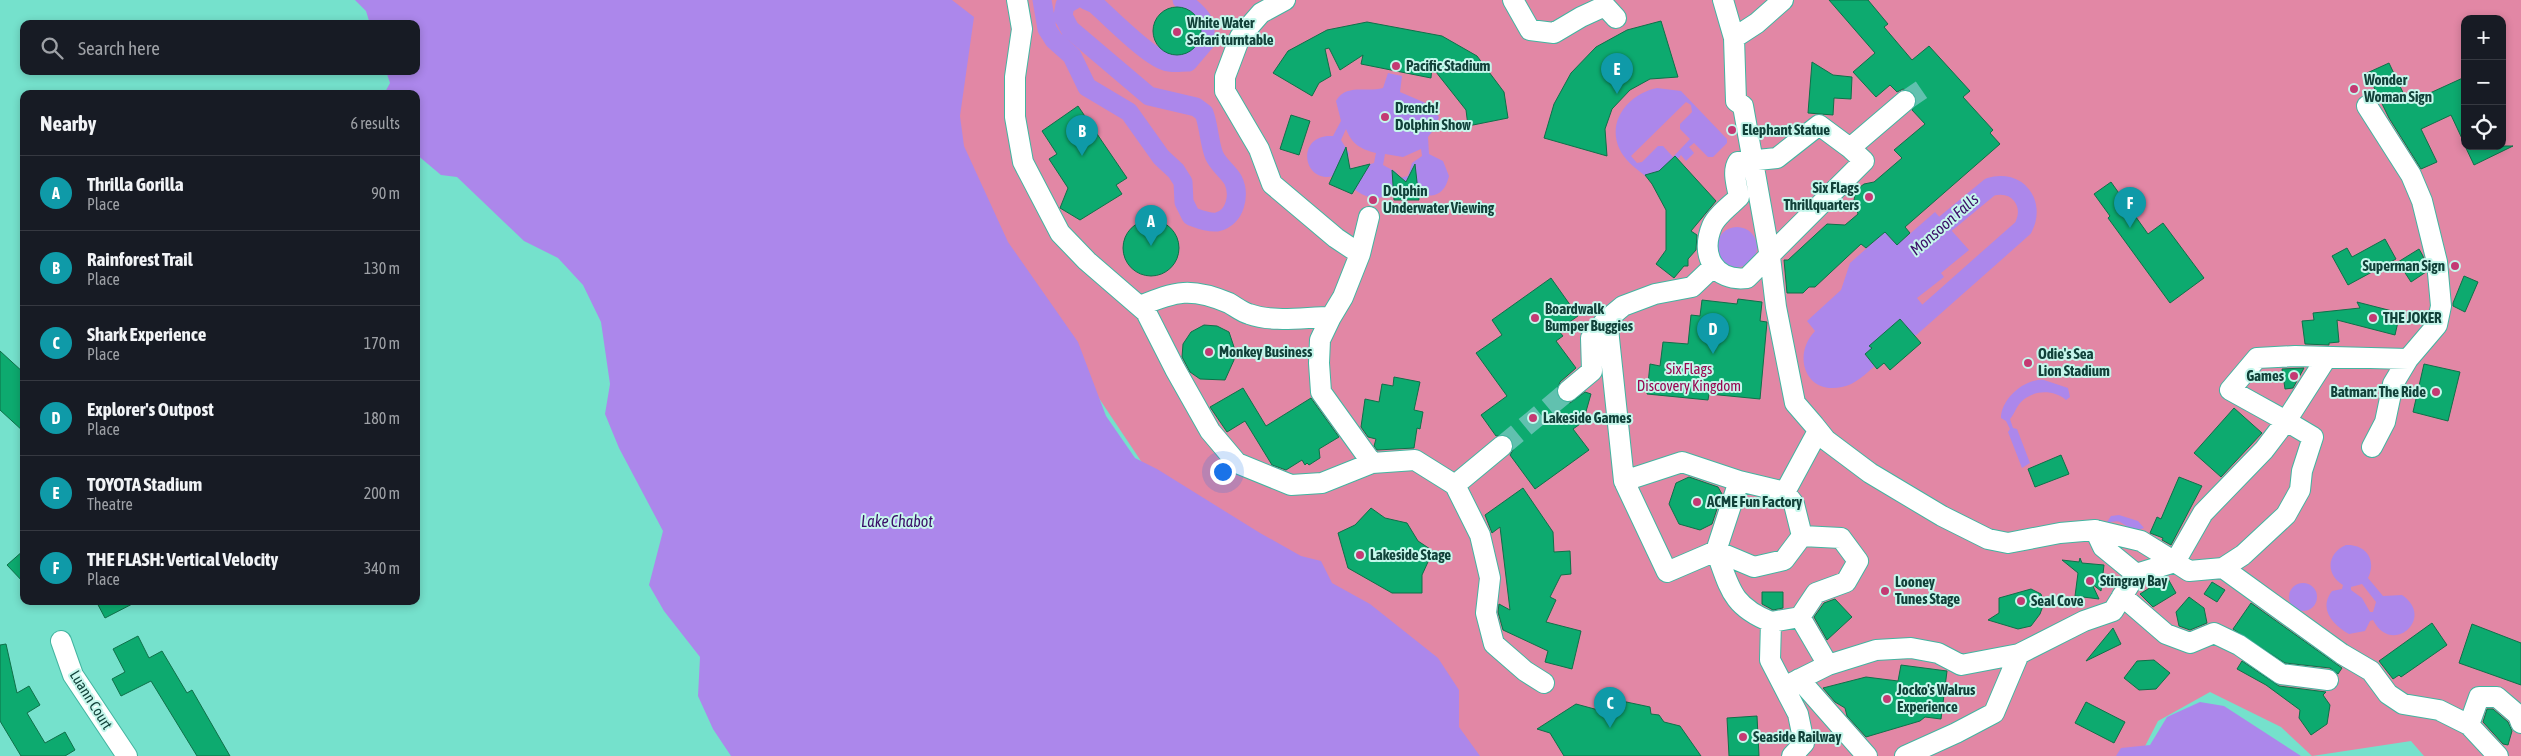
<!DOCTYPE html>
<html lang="en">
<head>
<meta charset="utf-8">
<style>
  :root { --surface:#171b24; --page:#242831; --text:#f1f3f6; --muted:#9ea1a6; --line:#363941; --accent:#c43a73 }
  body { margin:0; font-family:"Asap Condensed",sans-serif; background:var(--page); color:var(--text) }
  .controls { position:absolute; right:15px; top:15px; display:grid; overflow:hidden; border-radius:10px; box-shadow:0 2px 8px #0003 }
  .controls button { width:45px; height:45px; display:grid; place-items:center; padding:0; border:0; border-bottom:1px solid var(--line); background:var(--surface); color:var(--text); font:25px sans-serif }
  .you { position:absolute; left:1222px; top:471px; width:18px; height:18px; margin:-12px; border:4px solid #fff; border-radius:50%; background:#1a73e8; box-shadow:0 0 0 8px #1a73e833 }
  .badge { display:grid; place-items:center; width:32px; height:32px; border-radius:50%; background:var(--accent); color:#fff; font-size:16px; font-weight:700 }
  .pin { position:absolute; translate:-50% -41px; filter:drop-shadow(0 1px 2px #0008) }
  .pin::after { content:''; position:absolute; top:26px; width:18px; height:15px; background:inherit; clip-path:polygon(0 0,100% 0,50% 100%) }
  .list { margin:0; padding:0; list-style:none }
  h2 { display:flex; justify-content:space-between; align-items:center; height:65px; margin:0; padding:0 20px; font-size:21px }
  h2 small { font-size:16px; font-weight:400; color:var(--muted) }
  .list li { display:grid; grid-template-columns:32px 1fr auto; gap:15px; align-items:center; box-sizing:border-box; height:75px; padding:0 20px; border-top:1px solid var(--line) }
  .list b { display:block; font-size:19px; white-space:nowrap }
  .list p { margin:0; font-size:16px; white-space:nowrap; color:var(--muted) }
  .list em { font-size:16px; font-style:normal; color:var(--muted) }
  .icon { flex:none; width:28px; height:28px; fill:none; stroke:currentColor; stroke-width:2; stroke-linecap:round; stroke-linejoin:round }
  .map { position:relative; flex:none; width:2521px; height:756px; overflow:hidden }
  .search { position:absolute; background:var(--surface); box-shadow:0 2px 8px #0003; left:20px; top:20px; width:400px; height:55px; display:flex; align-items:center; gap:12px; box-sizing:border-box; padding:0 18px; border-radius:10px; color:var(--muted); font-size:19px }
  .panel { position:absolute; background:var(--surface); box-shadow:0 2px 8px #0003; left:20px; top:90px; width:400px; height:515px; border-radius:10px }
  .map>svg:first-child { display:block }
</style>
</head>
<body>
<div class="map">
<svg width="2521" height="756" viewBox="0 0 2521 756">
  <rect width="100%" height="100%" fill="#75e1cc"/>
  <!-- green -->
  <path fill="#e287a5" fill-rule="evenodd" d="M858,0H2521V756H2424L2411,741L2312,756L2281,727L2210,692L2158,721L2140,756H1460L1151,476L947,171ZM2465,19H2502V146H2465Z"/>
  <!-- water -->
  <path fill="#ac87eb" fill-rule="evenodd" d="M355,0H952L974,17L960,116L964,146L1008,242L1078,342L1106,416L1135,458L1157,469L1260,533L1301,556L1321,561L1332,583L1370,604L1438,658L1459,690V727L1480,756H731L713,729L698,696L700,657L664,611L649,585L663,531L619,448L605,414L610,384L601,322L583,285L558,258L524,241L457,177L441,175L416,154V94H384L390,83L386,71H416V24H370L366,11Z
    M1388,73L1402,76L1400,92L1428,104L1439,117L1435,128L1428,137L1429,154L1443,161L1449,176C1447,184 1444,191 1437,194C1427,198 1423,193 1415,191C1399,188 1385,203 1366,196C1355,192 1347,182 1338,175C1302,188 1294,133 1333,136L1341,121L1336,101C1346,83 1367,93 1383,88ZM1346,129C1352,144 1360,149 1376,153L1374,163L1353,169L1347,165L1349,153L1341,140ZM1421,149L1422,156L1412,163L1408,176L1400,178L1396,172L1383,165L1385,154L1403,157Z
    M1657,88L1681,91L1727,139V143L1713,157H1708L1694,143L1689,147L1694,153L1686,161L1681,155L1656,186C1645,174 1631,167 1623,155C1603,125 1627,94 1657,88ZM1686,102L1691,105L1692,112L1680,124V129L1690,139L1673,157L1663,146H1658L1642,162L1637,163L1631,156Z
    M1935,212L1969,250L1941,273L1944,277L1917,298L1925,308L1905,325L1900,319L1870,346L1872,348L1865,355L1875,366C1865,374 1855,385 1842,387C1805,395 1792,355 1815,331L1807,321L1841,290L1850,263L1885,232L1897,245Z
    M1717 247a20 20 0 1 1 40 0a20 20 0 1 1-40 0Z
    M2044,380L2068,388L2070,397L2066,400C2053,389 2033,390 2021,402C2016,407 2014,415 2010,419L2013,428L2017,429L2030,463L2022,468L2008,432L2010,429L2006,421L2001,418C2001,399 2025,378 2044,380Z
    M2119,515L2138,521L2144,528C2132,532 2129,527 2120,522C2116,520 2111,523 2107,522L2111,516Z
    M2346,545C2366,544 2377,560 2368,578L2383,596L2402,595C2436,618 2392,657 2373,620L2370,621L2365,631L2349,634C2333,625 2318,609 2332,591L2342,589L2343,585C2325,574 2327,553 2346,545ZM2362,584L2376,602L2373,612H2370L2362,598L2351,590V587Z
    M2289 597a14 14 0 1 1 28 0a14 14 0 1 1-28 0Z
    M2200,702L2224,706L2301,756H2116L2121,748L2150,745L2167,717Z"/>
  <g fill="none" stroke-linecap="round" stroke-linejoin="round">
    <!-- canal -->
    <path stroke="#ac87eb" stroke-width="19" d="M1042,0L1047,29L1054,40L1072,56L1087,87L1129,112L1161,157L1176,171L1183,182L1184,202L1191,216C1199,219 1208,223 1217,222C1236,218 1240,194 1233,180C1228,171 1218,165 1214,155C1209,142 1209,126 1204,113L1196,107L1149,96L1070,29L1063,16L1065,5L1074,0
      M1086,0L1095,4C1109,17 1149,57 1165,61C1173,64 1180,62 1188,62L1205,42C1207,17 1199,15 1182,0
      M1909,329L2023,228C2036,203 2017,179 1990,187L1927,239"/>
  </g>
  <!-- building -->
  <path fill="#0daa6f" stroke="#0f7049" d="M1829,0H1868L1888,24L1884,27L1912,60L1929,46L1970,91L1963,97L1993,130L1990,133L2000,144L1905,227L1910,233L1897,245L1885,232L1866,248L1861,244L1815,287H1809L1803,293H1787L1784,260H1788L1827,224L1845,225L1858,214L1854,200L1856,190L1864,184L1874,182L1902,158L1894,150L1925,124L1912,110L1917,99L1914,93L1903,89L1897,92L1890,85L1876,97L1853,72L1875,53Z
    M1153 31a24 24 0 1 1 48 0a24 24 0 1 1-48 0Z
    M1661,21L1678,77L1650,79L1630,90L1612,109L1605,129L1607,156L1544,138L1554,104L1571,73L1596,47L1627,30Z
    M1367,22L1442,36L1477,56L1504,92L1508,118L1468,126L1466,110L1432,67L1431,78L1361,64L1363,55L1340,70L1329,48L1325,49L1331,76L1319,83L1312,96L1273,73L1288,51L1327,30Z
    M1812,62L1833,75L1852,77L1851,99L1834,98L1833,115L1808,113Z
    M2389,63L2408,103L2465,77V145L2451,115L2421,129L2437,162L2421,169L2389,118L2367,73Z
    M1078,106L1127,178L1116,185L1122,194L1080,220L1060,208L1068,188L1049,159L1057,154L1042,131Z
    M1291,115L1310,121L1299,155L1280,149Z
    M2465,146H2513L2474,165Z
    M1346,147L1350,169L1370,164L1352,194L1329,184Z
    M1675,156L1716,201L1691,231L1697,235L1696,250L1688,259V266H1684L1674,278L1656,264L1666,250V210L1652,184L1645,175L1659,171Z
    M1415,164L1419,200H1394L1392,170L1406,182Z
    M2111,182L2148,234L2163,223L2204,278L2170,303L2108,218L2110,216L2094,194Z
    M1123 248a28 28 0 1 1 56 0a28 28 0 1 1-56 0Z
    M2385,239L2396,259L2348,285L2332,256L2347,248L2352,257Z
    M2419,249L2423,256L2426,272L2411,282L2398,262Z
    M2464,276L2478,282L2465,312L2453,306V303Z
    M1551,278L1578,316L1558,330L1563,336L1556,341L1576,368L1560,382L1556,393L1559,399L1570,403L1585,392L1591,394L1583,422L1573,429L1589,450L1535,489L1510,455L1513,450L1511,439L1506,435L1496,436L1481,415L1507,396L1476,353L1502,335L1492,320Z
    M1738,299L1762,302L1760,321L1767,322L1760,399L1709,394L1708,400L1647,394L1650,364L1660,366L1663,342L1688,344L1691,315L1700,316L1702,300L1737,304Z
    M2357,302L2400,313L2395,335L2337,320L2339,342L2329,343V345L2305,344L2302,321L2314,320L2313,313L2360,308Z
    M1900,319L1921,343L1890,370L1884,363L1877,369L1865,354L1872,348L1869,346Z
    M1204,325L1217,326L1229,332L1234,347V360L1225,380L1200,379L1190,372L1182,357L1183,344L1191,332Z
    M0,351L24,373V432L0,410Z
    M2424,364L2460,372L2448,421L2413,412Z
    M2304,368L2293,388L2285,389L2282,369Z
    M1394,377L1420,382L1414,410L1423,412L1420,429L1417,428L1414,448L1377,450L1374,446L1376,439L1368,437L1361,427L1365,399L1379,402L1382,384L1393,386Z
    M1243,388L1266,426L1311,398L1339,437L1319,449L1320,458L1309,465L1307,463L1305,465L1302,460L1286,470L1272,465L1245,421L1227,432L1210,407Z
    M2234,408L2262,433L2221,477L2194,453Z
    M2061,455L2069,474L2035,487L2028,469Z
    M1689,477L1718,487L1722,494L1712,524L1700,530L1679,524L1669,504L1676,483Z
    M2179,477L2202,486L2171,545L2162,540L2163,538L2150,533L2157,517L2161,519Z
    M1523,488L1553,532L1554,552L1570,551L1571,574L1561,575L1550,597L1556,600L1546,622L1581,631L1572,669L1545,662L1548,651L1503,630L1498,612L1499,604L1510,610L1500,527L1492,533L1485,515Z
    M1371,508L1385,518L1407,523L1418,541L1433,551L1422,575V593H1392L1348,568L1338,533L1355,525Z
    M24,550V583L7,565Z
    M2080,558L2082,563L2104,565L2101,591L2092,584L2099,599L2075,596L2078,573L2062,560L2079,562Z
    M2167,577L2176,593L2153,607L2140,594Z
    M2212,582L2225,590L2217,602L2204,594Z
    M2031,589L2041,594L2044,603L2040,614L2031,626L2018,629L1988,620L1999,613V598Z
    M1762,592H1783V608L1773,610L1762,604Z
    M2189,597L2204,608L2207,623L2190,630L2179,626L2176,612Z
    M1835,599L1852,617L1827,640L1814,617L1824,603Z
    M96,601H138L105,618Z
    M2251,603L2342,668L2338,674L2330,668L2285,663L2233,629Z
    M2432,623L2447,645L2401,677L2399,675L2393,679L2379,661Z
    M2472,624L2521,643V685L2459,663Z
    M2113,628L2121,644L2086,661Z
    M138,636L149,658L162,651L187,693L192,690L230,756H197L151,681L121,696L112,679L125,672L113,649Z
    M6,644L17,693L29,686L40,705L27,713L45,743L65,732L75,750L65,756H21L0,721V645Z
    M2154,660L2170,673L2156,689L2139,690L2124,678L2137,661Z
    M2242,661L2279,686L2326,692L2323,695L2330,705L2327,724L2311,735L2299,718L2300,710L2266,685L2237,669Z
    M1901,665L1947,671L1941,719L1925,717L1920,721L1866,737L1847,716L1845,708L1835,702L1823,688L1866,677L1898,681Z
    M1617,700L1650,707L1651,714L1659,715L1664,722L1680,726L1701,756H1564L1550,733L1537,729L1576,704L1613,714Z
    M2086,702L2125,722L2114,743L2075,723Z
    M2487,709H2493L2508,722L2512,731L2508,745L2503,744L2483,722Z
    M1757,716L1759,756H1729L1727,718Z"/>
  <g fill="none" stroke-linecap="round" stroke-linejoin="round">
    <!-- minor-tunnel -->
    <path stroke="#61c1af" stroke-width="20" stroke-dasharray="20 10" stroke-linecap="butt" d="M1905,101L1924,88
      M1502,446L1568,391"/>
    <defs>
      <path id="minor" d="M1017,0L1022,29L1015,77V117L1023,162L1060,233L1087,261L1146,312L1175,369L1210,431L1237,463L1291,485L1322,483L1372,463L1415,460L1455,485L1480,535L1490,578L1486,613L1494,644L1525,671L1544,683
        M1285,0L1261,13L1240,37L1225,77V91L1259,149L1272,184L1336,238L1360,254L1343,297L1331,317L1320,340L1319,363L1321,392L1372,463
        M1513,0L1530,30L1554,33L1581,17L1605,6L1616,18
        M1723,0L1734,38
        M1783,0L1757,23L1734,38L1736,101L1743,106L1770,257L1776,307L1795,403L1814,425L1826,440L1870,473L1942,516L1988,539L2008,543L2060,533L2095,530L2103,547L2136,574L2113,611L2084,621L2019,654L1961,665L1938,653L1911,648L1876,650L1828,665L1792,683
        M2367,106L2411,175L2422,201L2437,262L2441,306L2437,325L2408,359L2393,384L2385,422L2372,447
        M1850,148L1864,161L1747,278C1714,282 1700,255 1712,226C1716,216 1731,205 1739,197C1737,186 1732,171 1738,162L1777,158L1819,125L1850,148L1905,101
        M1360,254L1369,217
        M1140,306C1176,291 1191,287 1229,303C1236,307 1242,312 1249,314C1274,323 1305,317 1331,317
        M1607,319L1624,481
        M1568,391L1592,371L1591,338L1605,321L1623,306L1655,294L1692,287L1713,267
        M1739,481L1682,462L1624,481L1667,572L1716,551C1730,588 1731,606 1771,622
        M1455,485L1502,446
        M1785,492L1739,481L1716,551L1754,567L1784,560L1802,536
        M2095,530L2141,541L2175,562L2203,513L2264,450L2286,421L2230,390L2257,358L2295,356L2408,359
        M2223,568L2243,555L2286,515L2300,490L2302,471L2313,437L2286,421L2327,357
        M2136,574L2175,562L2189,571L2223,568L2342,654L2371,671L2388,694L2403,704L2439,710L2469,725L2479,697H2497L2518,715L2521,723
        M2122,596L2166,634L2190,643L2214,633L2239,645L2281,674L2328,680
        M1800,617L1828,665
        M61,641L73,675L127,756
        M1799,679L1867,756
        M2469,725L2498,756
        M1792,756L1804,743L1798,714L1770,660L1771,622L1800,617L1816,593L1846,582L1858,561L1841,538L1802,536L1794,504L1785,492L1818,431
        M1905,756L1956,733L1994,713L2019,654"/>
    </defs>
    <!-- minor casing -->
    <use href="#minor" stroke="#43b4a0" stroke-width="22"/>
    <!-- minor -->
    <use href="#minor" stroke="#fff" stroke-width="20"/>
  </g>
  <!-- markers -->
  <g fill="#c43a73" stroke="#c6f7ec" stroke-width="2">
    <circle cx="1177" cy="32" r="5"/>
    <circle cx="1396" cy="66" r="5"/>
    <circle cx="2354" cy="89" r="5"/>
    <circle cx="1385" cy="117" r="5"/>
    <circle cx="1732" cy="130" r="5"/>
    <circle cx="1869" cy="197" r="5"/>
    <circle cx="1373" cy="200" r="5"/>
    <circle cx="2455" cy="266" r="5"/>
    <circle cx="1535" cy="318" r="5"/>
    <circle cx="2373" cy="318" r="5"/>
    <circle cx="1209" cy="352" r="5"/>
    <circle cx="2028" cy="363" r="5"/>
    <circle cx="2294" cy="376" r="5"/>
    <circle cx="2436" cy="392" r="5"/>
    <circle cx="1533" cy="418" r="5"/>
    <circle cx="1697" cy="502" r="5"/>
    <circle cx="1360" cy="555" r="5"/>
    <circle cx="2090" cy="581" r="5"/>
    <circle cx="1885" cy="591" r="5"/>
    <circle cx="2021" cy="601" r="5"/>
    <circle cx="1887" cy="699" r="5"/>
    <circle cx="1743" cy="737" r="5"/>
  </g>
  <g text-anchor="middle" stroke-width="4" stroke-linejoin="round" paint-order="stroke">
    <!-- poi labels -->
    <g font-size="15" font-weight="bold" fill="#114139" stroke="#c6f7ec" text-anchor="start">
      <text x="1187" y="28">White Water<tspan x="1187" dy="17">Safari turntable</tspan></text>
      <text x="1406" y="71">Pacific Stadium</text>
      <text x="2364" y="85">Wonder<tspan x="2364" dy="17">Woman Sign</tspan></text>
      <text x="1395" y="113">Drench!<tspan x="1395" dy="17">Dolphin Show</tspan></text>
      <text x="1742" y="135">Elephant Statue</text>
      <text x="1859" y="193" text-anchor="end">Six Flags<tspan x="1859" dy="17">Thrillquarters</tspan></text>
      <text x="1383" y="196">Dolphin<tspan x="1383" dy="17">Underwater Viewing</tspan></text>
      <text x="2445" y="271" text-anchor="end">Superman Sign</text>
      <text x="1545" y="314">Boardwalk<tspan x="1545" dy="17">Bumper Buggies</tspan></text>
      <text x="2383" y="323">THE JOKER</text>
      <text x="1219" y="357">Monkey Business</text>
      <text x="2038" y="359">Odie's Sea<tspan x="2038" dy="17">Lion Stadium</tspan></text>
      <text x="2284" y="381" text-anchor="end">Games</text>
      <text x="2426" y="397" text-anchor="end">Batman: The Ride</text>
      <text x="1543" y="423">Lakeside Games</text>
      <text x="1707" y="507">ACME Fun Factory</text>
      <text x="1370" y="560">Lakeside Stage</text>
      <text x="2100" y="586">Stingray Bay</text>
      <text x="1895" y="587">Looney<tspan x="1895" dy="17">Tunes Stage</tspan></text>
      <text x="2031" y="606">Seal Cove</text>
      <text x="1897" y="695">Jocko's Walrus<tspan x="1897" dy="17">Experience</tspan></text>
      <text x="1753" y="742">Seaside Railway</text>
    </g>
    <!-- park labels -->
    <g font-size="15" fill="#980750" stroke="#c6f7ec">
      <text x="1689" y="374">Six Flags<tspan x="1689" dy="17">Discovery Kingdom</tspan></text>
    </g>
    <!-- street labels -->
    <g font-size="15" fill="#114139" stroke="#c6f7ec">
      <text transform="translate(91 700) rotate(58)" y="5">Luann Court</text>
    </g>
    <!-- water labels -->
    <g font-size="16" font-style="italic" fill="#3a0d67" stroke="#c6f7ec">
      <text transform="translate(1944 224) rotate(-41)" y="6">Monsoon Falls</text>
      <text x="897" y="527">Lake Chabot</text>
    </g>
  </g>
</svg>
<div class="controls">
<button>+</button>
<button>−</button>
<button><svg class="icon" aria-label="locate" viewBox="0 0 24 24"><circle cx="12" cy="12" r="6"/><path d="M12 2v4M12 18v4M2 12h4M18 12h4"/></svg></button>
</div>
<div class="you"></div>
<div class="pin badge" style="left:1151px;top:246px;background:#0f9aa8">A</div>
<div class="pin badge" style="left:1082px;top:156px;background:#0f9aa8">B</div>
<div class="pin badge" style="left:1610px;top:728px;background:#0f9aa8">C</div>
<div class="pin badge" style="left:1713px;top:354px;background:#0f9aa8">D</div>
<div class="pin badge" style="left:1617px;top:94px;background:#0f9aa8">E</div>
<div class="pin badge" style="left:2130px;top:228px;background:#0f9aa8">F</div>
<div class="search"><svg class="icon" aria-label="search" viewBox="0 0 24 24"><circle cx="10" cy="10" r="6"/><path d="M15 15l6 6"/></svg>Search here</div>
<section class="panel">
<h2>Nearby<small>6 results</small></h2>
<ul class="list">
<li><span class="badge" style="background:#0f9aa8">A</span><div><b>Thrilla Gorilla</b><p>Place</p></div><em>90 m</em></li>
<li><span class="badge" style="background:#0f9aa8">B</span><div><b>Rainforest Trail</b><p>Place</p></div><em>130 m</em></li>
<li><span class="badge" style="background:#0f9aa8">C</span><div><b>Shark Experience</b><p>Place</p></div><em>170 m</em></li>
<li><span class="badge" style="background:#0f9aa8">D</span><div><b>Explorer's Outpost</b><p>Place</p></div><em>180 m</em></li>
<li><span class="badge" style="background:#0f9aa8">E</span><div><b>TOYOTA Stadium</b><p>Theatre</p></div><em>200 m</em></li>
<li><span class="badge" style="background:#0f9aa8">F</span><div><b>THE FLASH: Vertical Velocity</b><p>Place</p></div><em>340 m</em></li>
</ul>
</section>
</div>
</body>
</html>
